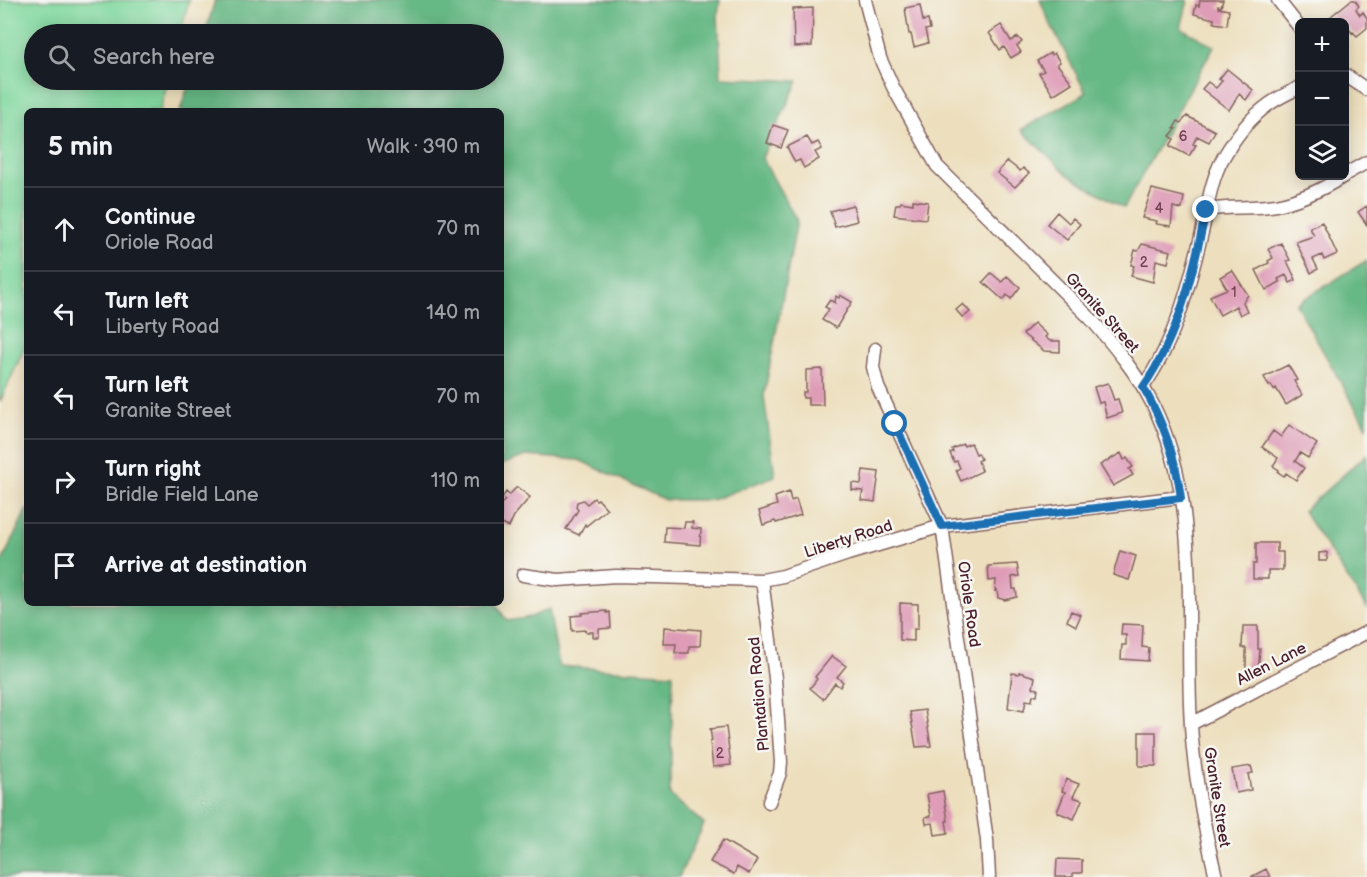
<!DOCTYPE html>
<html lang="en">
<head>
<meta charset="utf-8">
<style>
  :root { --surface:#171b24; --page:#20242c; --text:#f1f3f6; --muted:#9ea1a6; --line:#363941 }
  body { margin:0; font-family:"Balsamiq Sans",sans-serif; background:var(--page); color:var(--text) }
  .controls { position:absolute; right:18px; top:18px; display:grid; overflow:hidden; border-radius:9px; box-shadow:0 3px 15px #0003 }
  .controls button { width:54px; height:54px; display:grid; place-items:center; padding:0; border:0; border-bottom:2px solid var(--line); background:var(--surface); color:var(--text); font:30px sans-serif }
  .stop { position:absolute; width:18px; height:18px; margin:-14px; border:4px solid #1f6fb2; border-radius:50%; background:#fff }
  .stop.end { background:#1f6fb2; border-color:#fff; box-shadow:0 2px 6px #0008 }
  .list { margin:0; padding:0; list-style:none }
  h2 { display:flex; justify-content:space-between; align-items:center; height:78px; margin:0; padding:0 24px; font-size:26px }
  h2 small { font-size:20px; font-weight:400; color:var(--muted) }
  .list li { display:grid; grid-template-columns:39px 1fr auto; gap:18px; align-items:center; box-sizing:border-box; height:84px; padding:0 24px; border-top:2px solid var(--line) }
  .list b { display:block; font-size:22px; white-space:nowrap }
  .list p { margin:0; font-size:20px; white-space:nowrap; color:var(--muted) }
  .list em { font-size:20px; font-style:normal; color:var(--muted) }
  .icon { flex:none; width:33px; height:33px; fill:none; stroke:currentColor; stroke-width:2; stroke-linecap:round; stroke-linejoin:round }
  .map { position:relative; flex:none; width:1367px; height:877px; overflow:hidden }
  .search { position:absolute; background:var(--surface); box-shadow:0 3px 15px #0003; left:24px; top:24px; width:480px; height:66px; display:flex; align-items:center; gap:15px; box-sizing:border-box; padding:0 21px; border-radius:33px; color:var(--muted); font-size:22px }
  .panel { position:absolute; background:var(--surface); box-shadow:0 3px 15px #0003; left:24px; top:108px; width:480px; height:498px; border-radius:9px }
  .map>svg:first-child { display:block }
</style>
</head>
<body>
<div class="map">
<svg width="1367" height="877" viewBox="0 0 1367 877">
  <rect width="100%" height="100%" fill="#f6f6f2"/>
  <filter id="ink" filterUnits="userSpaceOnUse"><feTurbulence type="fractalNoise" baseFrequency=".0167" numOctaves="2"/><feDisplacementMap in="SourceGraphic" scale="12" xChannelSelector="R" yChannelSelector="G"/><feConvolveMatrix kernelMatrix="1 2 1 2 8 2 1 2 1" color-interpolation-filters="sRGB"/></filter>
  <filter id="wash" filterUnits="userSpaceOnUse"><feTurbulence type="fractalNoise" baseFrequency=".008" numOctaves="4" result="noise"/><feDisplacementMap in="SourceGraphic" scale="24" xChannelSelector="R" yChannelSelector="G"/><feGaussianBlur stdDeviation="1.35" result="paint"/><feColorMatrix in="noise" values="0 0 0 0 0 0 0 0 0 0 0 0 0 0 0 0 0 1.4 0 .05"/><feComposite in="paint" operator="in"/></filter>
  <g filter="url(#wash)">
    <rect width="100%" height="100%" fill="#eddfbd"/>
    <!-- green -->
    <path fill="#7ed79c" stroke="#647b64" stroke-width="1.5" d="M0,0H189L180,34H34V80H168L160,111H27V342L0,402Z"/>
    <!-- forest -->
    <path fill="#66b884" stroke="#586c58" stroke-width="1.5" d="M215,0H720L718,15L721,77L798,81L762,158L797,221L764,396L775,476L712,500H665L579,460L526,456L501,465V111H180L190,80H494V34H205Z
      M1040,0H1188L1181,28L1214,46L1124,208L1068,175L1021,130L1086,93L1049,21Z
      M1367,260V428L1296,304Z
      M1367,454V608L1303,511Z
      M27,509V603H495L507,621L531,617L549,609L559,666L673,674L670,795L704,824L679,877H0V566Z"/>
    <g id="blocks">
      <!-- building -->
      <path fill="#de9cb7" d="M1200,0H1223L1221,7L1218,6V8L1229,10L1227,25L1214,23V19L1194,14L1196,5L1199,6Z
        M1351,0H1355L1359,6L1356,9L1360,15L1363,12L1367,18V28L1357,36L1353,32L1352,33L1344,22L1325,21Z
        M920,5L923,21L928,20L930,29L925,30L928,43L914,47L911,34H909L905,8Z
        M813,8L812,46L794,47L793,9Z
        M1001,25L1011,41L1018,37L1022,42L1017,46L1021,52L1011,58L1004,47L1000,50L989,33Z
        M1050,53L1052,55L1054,53L1060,62L1057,64L1072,83L1053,95L1039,73L1044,71L1037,61Z
        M1227,69L1253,90L1246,100L1239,94L1229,110L1202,89L1208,82L1216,88L1222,81L1219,79Z
        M1187,116L1215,131L1209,142L1197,136L1193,144L1196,145L1189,156L1170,146L1174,139L1170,136L1176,129L1174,128L1178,121L1181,123Z
        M773,125L788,130L781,148L767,143Z
        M807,137L812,145L818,142L822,149L815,152L819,159L804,168L800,160L795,162L787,147Z
        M1007,161L1020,171L1023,168L1029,173L1015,187L997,173Z
        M1152,189L1184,197L1182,209L1173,207L1171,226L1156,224L1157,221L1142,218Z
        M913,200L928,202L926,219L894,215L896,204H900L901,202L913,204Z
        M853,205L857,221L835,227L830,211Z
        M1367,206V225L1358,212Z
        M1057,212L1069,223L1073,218L1080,224L1067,240L1047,224Z
        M1322,222L1337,254L1324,260L1322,255L1313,259L1318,269L1311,273L1296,242L1314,236L1310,228Z
        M1281,243L1290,260L1287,261L1296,280L1290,283L1286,275L1278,279L1280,282L1266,290L1256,270L1269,263L1268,261L1273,258L1268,249Z
        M1142,244L1171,251L1168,263L1156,260L1153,282L1131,276L1134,266L1131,265L1135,250L1138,251Z
        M1232,270L1248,295L1243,302L1247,311L1240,315L1236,306L1220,315L1210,296L1227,289L1220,277Z
        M991,273L1002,282L1007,276L1020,287L1011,299L1007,295L1003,300L983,282Z
        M840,295L852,302L836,328L822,320L829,309L825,307L830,300L835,303L836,296L839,298Z
        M963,304L970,312L963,318L956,310Z
        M1034,323L1047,335L1045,337L1050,341H1060V352L1044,351L1023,334Z
        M1288,365L1297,380L1294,381L1302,395L1286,405L1276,388L1274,390L1271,385L1269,386L1264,377Z
        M822,369L823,405H808V398H803V392H806V370Z
        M1108,383L1114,400L1118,399L1122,413L1107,418L1103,402L1099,403L1094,387Z
        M1289,425L1317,444L1308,458L1300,453L1295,461L1304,468L1296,480L1286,473L1284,476L1278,472L1279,470L1273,466L1278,458L1262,447L1273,431L1281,437Z
        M971,443L976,454L978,453L981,459L978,461L982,471L961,481L956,470L960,468L957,461L954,462L950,453L953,452L952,449L963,444L964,446Z
        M1121,453L1124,460L1127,458L1133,467L1129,469L1133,475L1113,486L1100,465Z
        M863,470L879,472L875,502L861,500L863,491L852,490V483L861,484Z
        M517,487L530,497L514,516L509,527L501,524V504L505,500L502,498L506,492L509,495Z
        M789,492L791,501L796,499L801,515L776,523L775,521L763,525L759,511L777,505L775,497Z
        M594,498L596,500L598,499L607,509L586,526L585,524L579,535L566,529L578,510L576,507L577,502L583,500L587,504Z
        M685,522H693L692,528L701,529L700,545L664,542L665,527L684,528Z
        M1256,543H1277V552H1283V570H1268V579H1253V564H1256Z
        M1120,551L1136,556L1129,580L1113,575Z
        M1327,552V561H1319V553Z
        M1017,564L1019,576L1012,577L1013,589H1016L1017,597L1005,600L998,598L997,590L995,591L996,580L989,581L988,566Z
        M900,603L918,604V629H914V641L900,640Z
        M607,611V613L610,612L611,628L599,629V637H593V632H586L585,630L572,631L571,616L582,615V613Z
        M1071,611L1081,615L1076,626L1067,621Z
        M1122,624L1143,625L1142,647L1149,648L1148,661L1121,659L1122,645H1126V635H1121Z
        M1243,626H1258V649H1260L1258,672H1246V648H1242Z
        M665,627L701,630L700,646H689V653H675L676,644H664Z
        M832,656L846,666L837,677L843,682L840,687L835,683L823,699L810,688L817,679L815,677Z
        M1019,672L1035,677L1033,688L1038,689L1037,695H1033L1032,701L1026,700L1024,711L1008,708L1012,673L1019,674Z
        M925,710L931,746L916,747L910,712Z
        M726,727L731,765L713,767L710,742L712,741L710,729Z
        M1139,732H1156V766H1139Z
        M1251,766L1253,773L1248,774L1251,790L1236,793L1232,769Z
        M1066,779L1079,784L1073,797L1082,800L1074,819L1057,812L1065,792L1062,791Z
        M943,791L948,821H946L948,833L935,835L933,823L926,824L925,817L931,816L927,794Z
        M723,840L757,860L749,874L737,867L734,874L710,862Z
        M1057,859L1082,860V873H1073V877H1056Z
        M1266,869L1270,877H1251Z"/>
    </g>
  </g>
  <g filter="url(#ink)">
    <use href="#blocks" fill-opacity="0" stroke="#83625e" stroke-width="1.5"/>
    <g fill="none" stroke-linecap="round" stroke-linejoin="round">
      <defs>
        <path id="minor" d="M865,0L880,58L893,87L937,166L1091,319C1114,346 1136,372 1152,403C1203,503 1184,618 1191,725C1194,776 1204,827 1216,877
          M1278,0L1300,28
          M1344,74L1367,90
          M1344,175L1367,162
          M1206,210C1229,206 1253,209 1276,205C1301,200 1323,189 1344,176
          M875,349L873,367L878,387L942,526L987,840L989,877
          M1143,387C1176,340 1190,283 1203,228C1208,204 1211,180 1223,158C1234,139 1250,118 1268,105C1277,98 1289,93 1300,87
          M523,575L558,580L616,576L762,580L783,576L848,554L942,526L1181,497
          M762,580L775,678L781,762L780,773L769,802
          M1191,724L1367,632"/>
      </defs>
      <!-- minor casing -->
      <use href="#minor" stroke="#83625e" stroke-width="15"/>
      <!-- minor -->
      <use href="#minor" stroke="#fff" stroke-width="12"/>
    </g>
  </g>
  <g fill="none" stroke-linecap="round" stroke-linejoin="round" filter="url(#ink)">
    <!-- route -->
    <path stroke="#1f6fb2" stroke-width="8" d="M895,424L942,526L1181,498C1176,458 1163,421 1143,387C1179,336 1194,270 1206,210"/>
  </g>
  <g text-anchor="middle" stroke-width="5" stroke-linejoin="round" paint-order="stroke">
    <!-- number labels -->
    <g font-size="14" fill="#6f3e4e">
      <text x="1183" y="141">6</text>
      <text x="1159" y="213">4</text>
      <text x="1144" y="267">2</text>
      <text x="1234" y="297">1</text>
      <text x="720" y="758">2</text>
    </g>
    <!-- street labels -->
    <g font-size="16" fill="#4a1f2b" stroke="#f6f6f2">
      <text transform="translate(1103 312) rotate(48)" y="6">Granite Street</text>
      <text transform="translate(848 538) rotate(-18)" y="6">Liberty Road</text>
      <text transform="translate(970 604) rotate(82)" y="6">Oriole Road</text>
      <text transform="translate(1271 663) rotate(-27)" y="6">Allen Lane</text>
      <text transform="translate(758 694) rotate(-95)" y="6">Plantation Road</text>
      <text transform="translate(1218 797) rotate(81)" y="6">Granite Street</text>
    </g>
  </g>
</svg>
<div class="controls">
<button>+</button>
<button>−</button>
<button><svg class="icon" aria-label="layers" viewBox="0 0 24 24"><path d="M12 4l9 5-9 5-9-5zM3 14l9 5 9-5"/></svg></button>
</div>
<div class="stop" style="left:895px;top:424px"></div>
<div class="stop end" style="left:1206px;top:210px"></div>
<div class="search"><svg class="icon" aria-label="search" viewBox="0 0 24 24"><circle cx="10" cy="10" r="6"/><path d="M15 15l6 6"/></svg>Search here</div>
<section class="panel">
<h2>5 min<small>Walk · 390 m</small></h2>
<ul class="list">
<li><svg class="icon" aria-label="ahead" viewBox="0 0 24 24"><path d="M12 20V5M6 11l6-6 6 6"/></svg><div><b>Continue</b><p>Oriole Road</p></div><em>70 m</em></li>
<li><svg class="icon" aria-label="left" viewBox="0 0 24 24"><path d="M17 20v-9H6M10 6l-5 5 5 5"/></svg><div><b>Turn left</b><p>Liberty Road</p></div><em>140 m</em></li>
<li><svg class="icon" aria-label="left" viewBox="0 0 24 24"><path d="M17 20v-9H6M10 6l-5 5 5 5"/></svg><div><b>Turn left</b><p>Granite Street</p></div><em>70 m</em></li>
<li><svg class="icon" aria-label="right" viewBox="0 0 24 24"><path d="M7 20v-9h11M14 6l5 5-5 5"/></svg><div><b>Turn right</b><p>Bridle Field Lane</p></div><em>110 m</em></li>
<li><svg class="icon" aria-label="arrive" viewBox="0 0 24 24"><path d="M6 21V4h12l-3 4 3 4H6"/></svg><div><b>Arrive at destination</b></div></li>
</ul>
</section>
</div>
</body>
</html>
